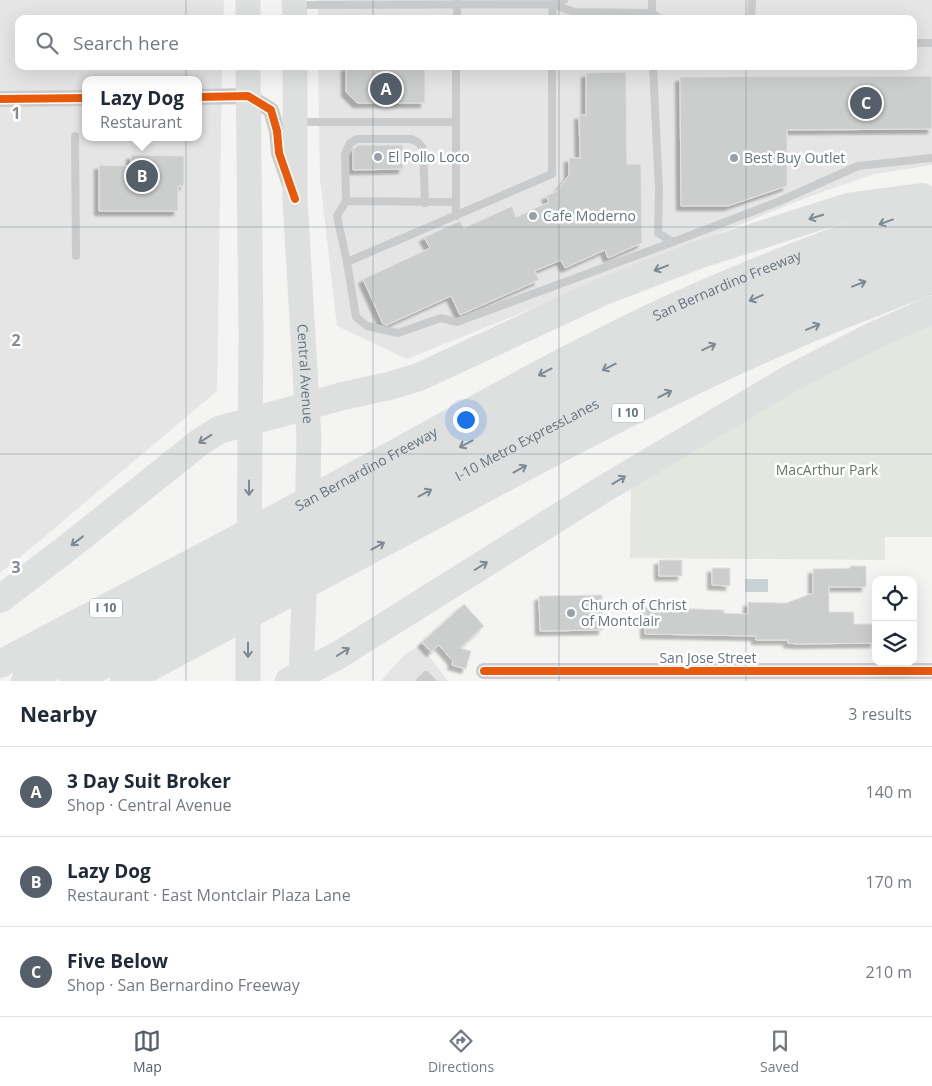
<!DOCTYPE html>
<html lang="en">
<head>
<meta charset="utf-8">
<style>
  :root { --surface:#fff; --page:#f2f2f3; --text:#1f2937; --muted:#747a83; --line:#e0e1e3; --accent:#555f6a }
  body { margin:0; font-family:"Open Sans",sans-serif; background:var(--page); color:var(--text) }
  .controls { position:absolute; right:15px; bottom:15px; display:grid; overflow:hidden; border-radius:10px; box-shadow:0 5px 20px #0002 }
  .controls button { width:45px; height:45px; display:grid; place-items:center; padding:0; border:0; border-bottom:1px solid var(--line); background:var(--surface); color:var(--text); font:25px sans-serif }
  .you { position:absolute; left:465px; top:419px; width:18px; height:18px; margin:-12px; border:4px solid #fff; border-radius:50%; background:#1a73e8; box-shadow:0 0 0 8px #1a73e833 }
  .badge { display:grid; place-items:center; width:32px; height:32px; border-radius:50%; background:var(--accent); color:#fff; font-size:16px; font-weight:700 }
  .pin { position:absolute; translate:-50% -50%; border:2px solid #fff; box-shadow:0 1px 5px #0006 }
  .popup { position:absolute; left:82px; top:76px; width:120px; height:65px; box-sizing:border-box; display:grid; place-content:center; border-radius:10px; background:var(--surface); filter:drop-shadow(0 1px 4px #0005); font-size:16px; white-space:nowrap; color:var(--muted) }
  .popup b { font-size:19px; color:var(--text) }
  .popup::after { content:''; position:absolute; left:50%; top:100%; margin-left:-10px; border:10px solid transparent; border-top-color:var(--surface) }
  .list { margin:0; padding:0; list-style:none }
  h2 { display:flex; justify-content:space-between; align-items:center; height:65px; margin:0; padding:0 20px; font-size:21px }
  h2 small { font-size:16px; font-weight:400; color:var(--muted) }
  .list li { display:grid; grid-template-columns:32px 1fr auto; gap:15px; align-items:center; box-sizing:border-box; height:90px; padding:0 20px; border-top:1px solid var(--line) }
  .list b { display:block; font-size:19px; white-space:nowrap }
  .list p { margin:0; font-size:16px; white-space:nowrap; color:var(--muted) }
  .list em { font-size:16px; font-style:normal; color:var(--muted) }
  .icon { flex:none; width:28px; height:28px; fill:none; stroke:currentColor; stroke-width:2; stroke-linecap:round; stroke-linejoin:round }
  .map { position:relative; flex:none; width:932px; height:681px; overflow:hidden }
  .search { position:absolute; background:var(--surface); box-shadow:0 5px 20px #0002; left:15px; right:15px; top:15px; height:55px; display:flex; align-items:center; gap:12px; box-sizing:border-box; padding:0 18px; border-radius:10px; color:var(--muted); font-size:19px }
  .sheet { height:335px; background:var(--surface) }
  nav { display:flex; justify-content:space-around; align-items:center; box-sizing:border-box; height:70px; border-top:1px solid var(--line); background:var(--surface); font-size:14px; color:var(--muted) }
  nav a { display:grid; justify-items:center; gap:2px }
  nav .on { color:var(--accent) }
  .map>svg:first-child { display:block }
</style>
</head>
<body>
<div class="map">
<svg width="932" height="681" viewBox="0 0 932 681">
  <defs>
    <filter id="shadow"><feDropShadow dx="-4.5" dy="4.5" stdDeviation="1" flood-color="#0004"/></filter>
  </defs>
  <rect width="100%" height="100%" fill="#f4f4f2"/>
  <!-- built -->
  <path fill="#e4e5e4" fill-rule="evenodd" d="M0,0H224L223,19H19V66H222L217,391L31,548L0,573ZM86,80H198V137H86Z
    M318,0H932V165L874,174L808,197L407,359L337,326L320,179L318,66H913V19H318Z
    M421,645L448,681H381L405,654Z"/>
  <!-- green -->
  <path fill="#e4e6e0" d="M932,322V537H885V560L630,558L631,483L712,431Z"/>
  <!-- water -->
  <path fill="#c9d2d4" d="M745,579H768V592H745Z"/>
  <!-- building -->
  <path fill="#cccecd" stroke="#e3e3e2" filter="url(#shadow)" d="M346,66H425V103H357L346,92Z
    M626,72L627,164H641L642,243L608,258L605,250L565,268L561,260L535,271L539,280L460,315L451,296L387,325L383,324L363,279L430,248L424,237L460,221L464,228L512,206L516,217L549,202L546,196L557,191L569,175V158H580L579,115H586V73Z
    M932,76V129L787,130V186L728,206H681L680,77Z
    M358,145H403V169L353,170V150Z
    M131,155L184,156V186H178V211H99V165L131,166Z
    M659,560H682V576H659Z
    M850,566H866V587H829V612H854V624H875V643L798,644L788,643V640H756V636L645,634V607L724,610V613L748,614V602L786,603L813,593V569L850,568Z
    M712,568H730V586L712,585Z
    M602,595L603,630L540,631L539,596Z
    M464,604L484,626L460,648L471,651L466,669L452,665L453,661L439,645L431,652L422,642Z"/>
  <g fill="none" stroke-linecap="round" stroke-linejoin="round">
    <!-- service -->
    <path stroke="#cacbcc" stroke-width="8" d="M553,4L574,12L652,13L661,19
      M297,5L553,4L564,0
      M652,17V0
      M457,19V0
      M552,19L553,4
      M751,19L752,0
      M913,43H932
      M653,66L659,191L658,233L673,242L780,201L858,166L932,158
      M298,122H455
      M75,136L76,256
      M346,201L345,154L350,143L357,139H411L418,142L423,148L425,203
      M456,202L346,201L337,216L347,262L356,317L367,326L398,333L441,318L457,322L673,242
      M456,216V66
      M347,262L552,174V66
      M420,681L426,675L432,681"/>
    <!-- minor -->
    <path stroke="#cacbcc" stroke-width="16" d="M198,97L248,96L271,110L277,131L279,153L290,185
      M0,99L86,98
      M484,671H932"/>
    <!-- primary -->
    <g stroke="#dedfdf" stroke-width="25">
      <path d="M248,0V19"/>
      <path d="M294,0L295,19"/>
      <path d="M248,66L251,337L249,551"/>
      <path id="s1" d="M295,66V199L309,439L307,519"/>
      <path d="M248,681V596"/>
      <path d="M301,681L305,566"/>
    </g>
    <!-- motorway -->
    <g stroke="#dedfdf" stroke-width="28">
      <path d="M0,599L66,549L200,442L219,430L343,396L389,386L419,377L604,291L701,254L848,207L923,197"/>
      <path id="s2" d="M0,664C112,604 225,546 337,485C441,429 544,369 651,318C742,275 837,240 932,206"/>
      <path d="M25,681L604,369C712,316 819,269 932,230"/>
      <path id="s3" d="M73,681L526,440L668,366L757,324L932,256"/>
      <path d="M124,681C227,626 330,572 432,517C572,441 712,366 860,308C884,299 908,289 932,280"/>
      <path d="M289,681L337,656L602,490L791,378L873,336L932,310"/>
    </g>
    <defs>
      <path id="cycleway" d="M198,97L248,96L271,110L277,131L279,153L295,199
        M0,99L86,98
        M484,671H932"/>
    </defs>
    <!-- cycleway casing -->
    <use href="#cycleway" stroke="#fff" stroke-width="11"/>
    <!-- cycleway -->
    <use href="#cycleway" stroke="#e8590c" stroke-width="8"/>
  </g>
  <!-- one-way arrows -->
  <defs><path id="oneway-shaft" d="M-6 0H5M1.5-3L5.5 0L1.5 3" fill="none" stroke-width="1.6" stroke-linecap="round" stroke-linejoin="round" transform="scale(1.25)"/></defs>
  <g stroke="#7c8a94">
    <use href="#oneway-shaft" transform="translate(816 217) rotate(163)"/>
    <use href="#oneway-shaft" transform="translate(886 222) rotate(160)"/>
    <use href="#oneway-shaft" transform="translate(661 268) rotate(159)"/>
    <use href="#oneway-shaft" transform="translate(859 284) rotate(-21)"/>
    <use href="#oneway-shaft" transform="translate(756 298) rotate(156)"/>
    <use href="#oneway-shaft" transform="translate(813 327) rotate(-23)"/>
    <use href="#oneway-shaft" transform="translate(709 347) rotate(-25)"/>
    <use href="#oneway-shaft" transform="translate(609 367) rotate(153)"/>
    <use href="#oneway-shaft" transform="translate(545 372) rotate(152)"/>
    <use href="#oneway-shaft" transform="translate(665 394) rotate(-26)"/>
    <use href="#oneway-shaft" transform="translate(205 439) rotate(147)"/>
    <use href="#oneway-shaft" transform="translate(466 444) rotate(152)"/>
    <use href="#oneway-shaft" transform="translate(520 469) rotate(-29)"/>
    <use href="#oneway-shaft" transform="translate(619 480) rotate(-31)"/>
    <use href="#oneway-shaft" transform="translate(249 488) rotate(90)"/>
    <use href="#oneway-shaft" transform="translate(425 493) rotate(-28)"/>
    <use href="#oneway-shaft" transform="translate(77 541) rotate(142)"/>
    <use href="#oneway-shaft" transform="translate(378 546) rotate(-29)"/>
    <use href="#oneway-shaft" transform="translate(481 566) rotate(-32)"/>
    <use href="#oneway-shaft" transform="translate(248 650) rotate(90)"/>
    <use href="#oneway-shaft" transform="translate(343 652) rotate(-32)"/>
  </g>
  <!-- grid -->
  <path fill="none" stroke="#828f99" stroke-width="1" stroke-opacity="0.55" d="M186,0V19M373,0V19M559,0V19M746,0V19M186,66V681M373,66V681M559,66V681M746,66V681M0,227H932M0,454H932"/>
  <!-- markers -->
  <g fill="#96a1a9" stroke="#fff" stroke-width="2">
    <circle cx="378" cy="157" r="5"/>
    <circle cx="734" cy="158" r="5"/>
    <circle cx="533" cy="216" r="5"/>
    <circle cx="571" cy="613" r="5"/>
  </g>
  <g text-anchor="middle" stroke-width="5" stroke-linejoin="round" paint-order="stroke">
    <!-- shield labels -->
    <g fill="#fff" stroke="#929ea7" stroke-width="1">
      <rect x="612" y="403.5" width="32" height="19" rx="4"/>
      <rect x="90" y="598.5" width="32" height="19" rx="4"/>
    </g>
    <g font-size="12" font-weight="bold" fill="#647581">
      <text x="628" y="417">I 10</text>
      <text x="106" y="612">I 10</text>
    </g>
    <!-- poi labels -->
    <g font-size="14" fill="#647581" stroke="#fff" text-anchor="start">
      <text x="388" y="162">El Pollo Loco</text>
      <text x="744" y="163">Best Buy Outlet</text>
      <text x="543" y="221">Cafe Moderno</text>
      <text x="581" y="610">Church of Christ<tspan x="581" dy="16">of Montclair</tspan></text>
    </g>
    <!-- street labels -->
    <g font-size="14" fill="#647581" stroke="#fff">
      <text dy="5" stroke="none"><textPath href="#s2" startOffset="820">San Bernardino Freeway</textPath></text>
      <text dy="5" stroke="none"><textPath href="#s1" startOffset="308">Central Avenue</textPath></text>
      <text dy="5" stroke="none"><textPath href="#s3" startOffset="514">I-10 Metro ExpressLanes</textPath></text>
      <text dy="5" stroke="none"><textPath href="#s2" startOffset="415">San Bernardino Freeway</textPath></text>
      <text x="708" y="663">San Jose Street</text>
    </g>
    <!-- park labels -->
    <g font-size="14" fill="#677963" stroke="#fff">
      <text x="827" y="475">MacArthur Park</text>
    </g>
  </g>
  <g font-size="16" text-anchor="middle" font-weight="bold" fill="#828f99" stroke="#fff" stroke-width="5" stroke-linejoin="round" paint-order="stroke">
    <text x="16" y="119">1</text>
    <text x="16" y="346">2</text>
    <text x="16" y="573">3</text>
  </g>
</svg>
<div class="controls">
<button><svg class="icon" aria-label="locate" viewBox="0 0 24 24"><circle cx="12" cy="12" r="6"/><path d="M12 2v4M12 18v4M2 12h4M18 12h4"/></svg></button>
<button><svg class="icon" aria-label="layers" viewBox="0 0 24 24"><path d="M12 4l9 5-9 5-9-5zM3 14l9 5 9-5"/></svg></button>
</div>
<div class="you"></div>
<div class="pin badge" style="left:386px;top:89px">A</div>
<div class="pin badge" style="left:142px;top:176px">B</div>
<div class="popup"><b>Lazy Dog</b>Restaurant</div>
<div class="pin badge" style="left:866px;top:103px">C</div>
<div class="search"><svg class="icon" aria-label="search" viewBox="0 0 24 24"><circle cx="10" cy="10" r="6"/><path d="M15 15l6 6"/></svg>Search here</div>
</div>
<section class="sheet">
<h2>Nearby<small>3 results</small></h2>
<ul class="list">
<li><span class="badge">A</span><div><b>3 Day Suit Broker</b><p>Shop · Central Avenue</p></div><em>140 m</em></li>
<li><span class="badge">B</span><div><b>Lazy Dog</b><p>Restaurant · East Montclair Plaza Lane</p></div><em>170 m</em></li>
<li><span class="badge">C</span><div><b>Five Below</b><p>Shop · San Bernardino Freeway</p></div><em>210 m</em></li>
</ul>
</section>
<nav>
<a class="on"><svg class="icon" aria-label="map" viewBox="0 0 24 24"><path d="M3 6l6-2 6 2 6-2v14l-6 2-6-2-6 2zM9 4v14M15 6v14"/></svg>Map</a>
<a><svg class="icon" aria-label="directions" viewBox="0 0 24 24"><path d="M12 3l9 9-9 9-9-9zM9 14v-3h6M13 9l2 2-2 2"/></svg>Directions</a>
<a><svg class="icon" aria-label="saved" viewBox="0 0 24 24"><path d="M7 4h10v16l-5-4-5 4z"/></svg>Saved</a>
</nav>
</body>
</html>
